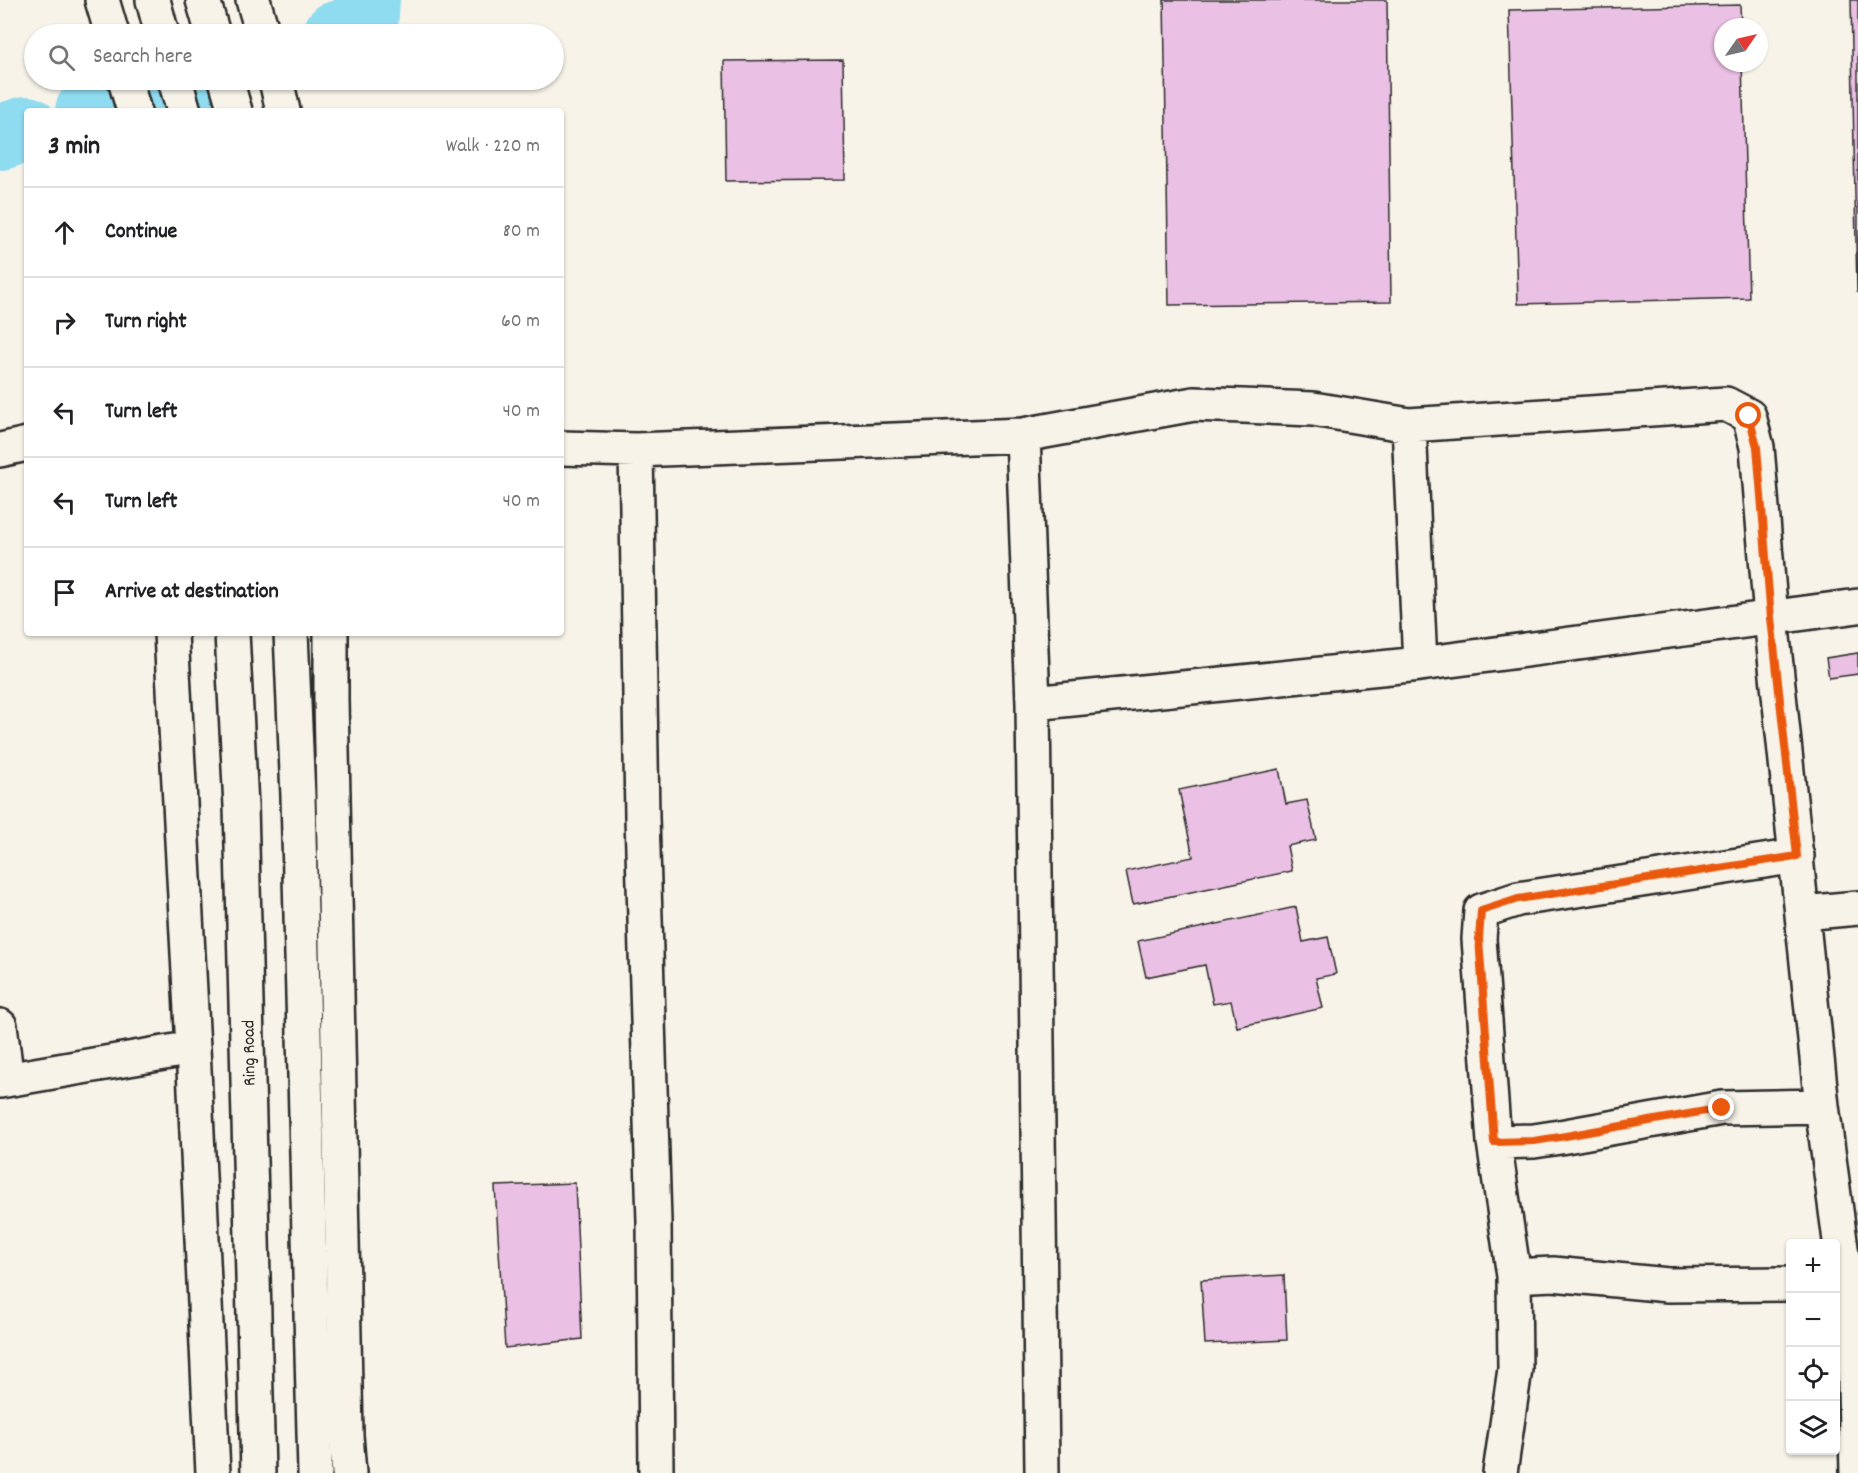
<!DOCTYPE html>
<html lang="en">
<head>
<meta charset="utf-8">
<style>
  :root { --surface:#fff; --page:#f6f6f6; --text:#202124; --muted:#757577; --line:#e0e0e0 }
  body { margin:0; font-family:Dekko,sans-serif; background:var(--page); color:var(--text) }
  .controls { position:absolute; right:18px; bottom:18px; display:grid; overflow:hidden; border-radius:6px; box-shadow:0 2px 4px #0004 }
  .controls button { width:54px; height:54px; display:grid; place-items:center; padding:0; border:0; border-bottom:2px solid var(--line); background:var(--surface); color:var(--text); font:30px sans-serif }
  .compass { position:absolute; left:1714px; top:18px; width:54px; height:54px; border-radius:50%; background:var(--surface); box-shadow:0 2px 4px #0004; rotate:56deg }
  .stop { position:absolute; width:18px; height:18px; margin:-14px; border:4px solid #ea580c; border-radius:50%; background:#fff }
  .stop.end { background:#ea580c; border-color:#fff; box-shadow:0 2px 6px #0008 }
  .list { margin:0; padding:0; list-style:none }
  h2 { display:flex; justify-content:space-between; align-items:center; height:78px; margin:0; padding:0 24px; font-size:26px }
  h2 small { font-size:20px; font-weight:400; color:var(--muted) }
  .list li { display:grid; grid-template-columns:39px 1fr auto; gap:18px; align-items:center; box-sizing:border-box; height:90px; padding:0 24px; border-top:2px solid var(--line) }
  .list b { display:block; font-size:22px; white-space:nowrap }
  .list em { font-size:20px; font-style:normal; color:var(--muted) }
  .icon { flex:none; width:33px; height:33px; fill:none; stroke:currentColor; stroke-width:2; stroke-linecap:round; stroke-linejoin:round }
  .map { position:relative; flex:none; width:1858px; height:1473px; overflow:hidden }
  .search { position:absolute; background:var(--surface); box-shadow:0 2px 4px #0004; left:24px; top:24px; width:540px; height:66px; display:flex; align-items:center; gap:15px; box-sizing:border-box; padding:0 21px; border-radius:33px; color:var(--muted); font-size:22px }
  .panel { position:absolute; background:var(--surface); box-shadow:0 2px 4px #0004; left:24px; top:108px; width:540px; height:528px; border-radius:6px }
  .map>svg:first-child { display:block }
</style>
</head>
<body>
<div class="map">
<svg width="1858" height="1473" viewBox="0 0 1858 1473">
  <rect width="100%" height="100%" fill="#f7f3e8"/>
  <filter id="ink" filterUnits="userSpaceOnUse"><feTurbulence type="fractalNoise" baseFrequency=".0167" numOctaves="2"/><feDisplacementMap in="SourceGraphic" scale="12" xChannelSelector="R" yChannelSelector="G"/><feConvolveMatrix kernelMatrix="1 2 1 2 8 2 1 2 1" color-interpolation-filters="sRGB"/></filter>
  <g filter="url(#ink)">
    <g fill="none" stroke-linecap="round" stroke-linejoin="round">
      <!-- river -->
      <path stroke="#8fdbf0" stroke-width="66" d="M336,34L365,26L367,0
        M88,111L190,80
        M0,137L27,129"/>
    </g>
    <!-- building -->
    <path fill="#ebc0e5" stroke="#2b2b2b" stroke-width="1.5" d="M1164,0H1387L1391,302L1169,305Z
      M1851,0H1858V292H1857Z
      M1740,5L1741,27H1723V63H1742L1749,298L1518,304L1509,10Z
      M843,60L845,180L726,181L724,61Z
      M1858,653V674L1829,678L1826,658Z
      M1279,769L1286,804L1307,800L1316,840L1287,846L1292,871L1133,904L1126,871L1193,857L1179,790Z
      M1296,907L1303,942L1328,937L1336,974L1316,978L1323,1008L1237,1027L1231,1001L1213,1004L1205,965L1146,977L1138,941Z
      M575,1183L582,1339L505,1348L495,1186Z
      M1284,1275L1287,1340L1205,1344L1201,1280Z"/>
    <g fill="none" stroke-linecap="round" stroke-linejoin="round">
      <defs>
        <path id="street" d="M1409,425L1420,664
          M1023,435L1033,703L1042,1473
          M561,448L636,450L1023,435L1194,404L1313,409L1409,425L1726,404L1749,416L1757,447L1771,618L1822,1106L1854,1345L1857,1473
          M0,450L27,444
          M636,450L642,817L654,1222L656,1473
          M1033,703L1420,664L1858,606
          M1802,913L1858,908
          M0,1026L7,1080
          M0,1081L193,1048
          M1494,1142L1534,1141L1560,1137L1722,1108L1822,1106
          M1514,1276L1553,1274L1668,1285L1790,1284
          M1500,1473L1515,1369L1514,1276L1494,1142L1479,939L1481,911L1518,899L1797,856"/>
        <path id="secondary" d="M102,0L112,34
          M253,0L263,34
          M125,80L134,111
          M276,80L283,111
          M171,633L193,1048L213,1473
          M331,633V699L346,1435L349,1473"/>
        <path id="highway" d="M153,0L162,34
          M203,0L213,34
          M175,80L184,111
          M226,80L235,111
          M232,633L241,806L258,1473
          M291,633L298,796L315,1473"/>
      </defs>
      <!-- street casing -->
      <use href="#street" stroke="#2b2b2b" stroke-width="38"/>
      <!-- secondary casing -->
      <use href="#secondary" stroke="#2b2b2b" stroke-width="38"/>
      <!-- highway casing -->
      <use href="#highway" stroke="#2b2b2b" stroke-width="38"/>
      <!-- street -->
      <use href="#street" stroke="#f7f3e8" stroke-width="33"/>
      <!-- secondary -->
      <use href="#secondary" stroke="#f7f3e8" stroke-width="33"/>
      <!-- highway -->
      <use href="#highway" stroke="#f7f3e8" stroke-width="33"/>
    </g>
  </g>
  <g fill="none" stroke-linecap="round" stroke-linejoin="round" filter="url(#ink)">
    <!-- route -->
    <path stroke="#ea580c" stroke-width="8" d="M1722,1108L1560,1137L1534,1141L1494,1142L1479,939L1481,911L1518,899L1797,856L1771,618L1757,447L1749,416"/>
  </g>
  <g text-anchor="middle" stroke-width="6" stroke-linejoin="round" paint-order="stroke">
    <!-- street labels -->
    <g font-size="18" fill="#2b2b2b" stroke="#f7f3e8">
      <text transform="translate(248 1053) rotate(-91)" y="6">Ring Road</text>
    </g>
  </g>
</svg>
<div class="controls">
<button>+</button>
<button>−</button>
<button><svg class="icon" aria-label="locate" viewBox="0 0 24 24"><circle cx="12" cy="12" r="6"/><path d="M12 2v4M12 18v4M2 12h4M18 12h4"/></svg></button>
<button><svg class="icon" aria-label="layers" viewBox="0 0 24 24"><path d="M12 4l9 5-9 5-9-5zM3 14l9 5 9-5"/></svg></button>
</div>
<svg class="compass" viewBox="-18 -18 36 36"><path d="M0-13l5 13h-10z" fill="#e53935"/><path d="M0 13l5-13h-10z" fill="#757577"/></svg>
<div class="stop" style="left:1749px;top:416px"></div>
<div class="stop end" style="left:1722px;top:1108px"></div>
<div class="search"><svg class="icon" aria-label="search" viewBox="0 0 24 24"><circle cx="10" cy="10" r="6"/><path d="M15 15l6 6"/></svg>Search here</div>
<section class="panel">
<h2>3 min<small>Walk · 220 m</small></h2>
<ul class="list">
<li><svg class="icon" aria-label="ahead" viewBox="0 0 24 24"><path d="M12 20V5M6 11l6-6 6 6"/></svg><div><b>Continue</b></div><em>80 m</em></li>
<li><svg class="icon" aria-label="right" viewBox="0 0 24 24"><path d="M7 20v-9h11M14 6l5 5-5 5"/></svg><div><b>Turn right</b></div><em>60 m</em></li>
<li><svg class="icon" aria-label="left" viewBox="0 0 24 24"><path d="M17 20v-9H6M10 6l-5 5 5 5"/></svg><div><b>Turn left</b></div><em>40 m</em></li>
<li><svg class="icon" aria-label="left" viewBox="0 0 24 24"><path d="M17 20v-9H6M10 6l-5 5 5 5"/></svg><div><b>Turn left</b></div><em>40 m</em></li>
<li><svg class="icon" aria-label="arrive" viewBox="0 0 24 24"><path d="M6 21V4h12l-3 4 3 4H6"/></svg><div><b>Arrive at destination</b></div></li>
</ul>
</section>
</div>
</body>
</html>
